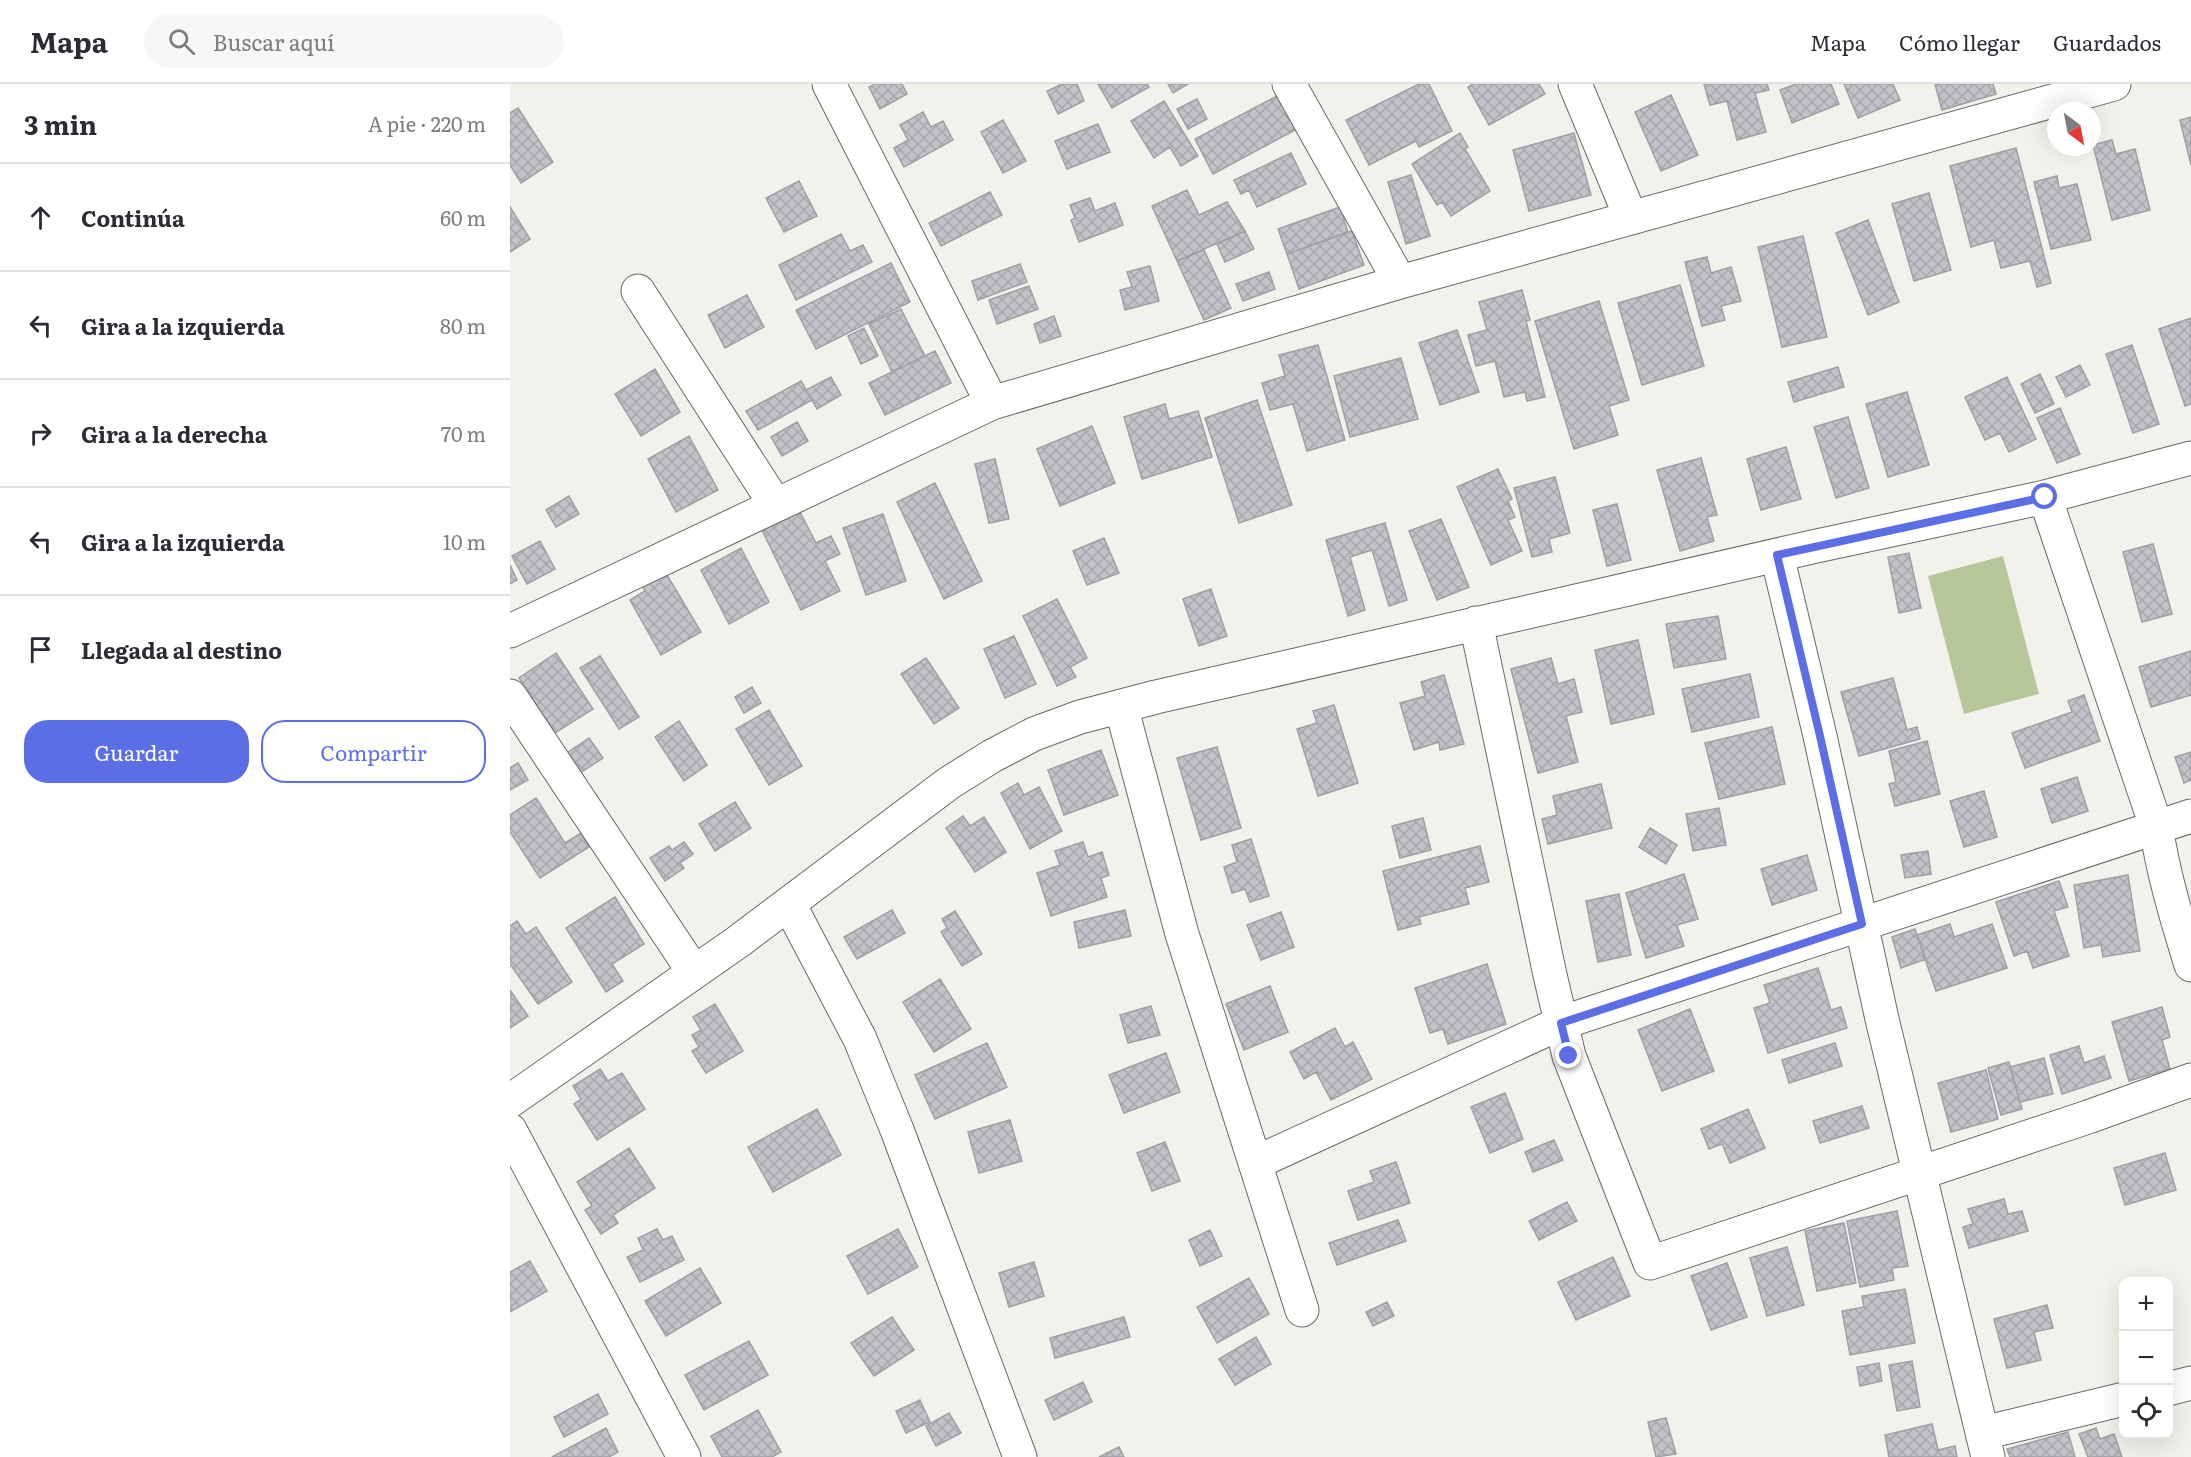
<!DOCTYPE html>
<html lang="es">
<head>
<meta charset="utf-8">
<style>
  :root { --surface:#fff; --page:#f7f7f7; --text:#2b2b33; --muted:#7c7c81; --line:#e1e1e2; --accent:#5c6ee5 }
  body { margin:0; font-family:Literata,serif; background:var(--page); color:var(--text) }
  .controls { position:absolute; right:18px; bottom:18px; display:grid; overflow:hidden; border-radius:12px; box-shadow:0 6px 24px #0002 }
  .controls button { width:54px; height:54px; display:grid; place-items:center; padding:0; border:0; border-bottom:2px solid var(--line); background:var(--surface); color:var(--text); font:30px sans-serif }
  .compass { position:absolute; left:1537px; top:18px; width:54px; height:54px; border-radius:50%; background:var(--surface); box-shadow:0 6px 24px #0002; rotate:148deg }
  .stop { position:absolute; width:18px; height:18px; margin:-14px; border:4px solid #5c6ee5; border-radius:50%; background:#fff }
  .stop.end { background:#5c6ee5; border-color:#fff; box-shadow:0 2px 6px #0008 }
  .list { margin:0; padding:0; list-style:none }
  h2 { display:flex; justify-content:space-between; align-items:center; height:78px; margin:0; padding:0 24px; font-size:26px }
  h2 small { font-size:20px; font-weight:400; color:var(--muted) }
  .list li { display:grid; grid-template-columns:39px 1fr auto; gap:18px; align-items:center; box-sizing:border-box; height:108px; padding:0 24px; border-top:2px solid var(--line) }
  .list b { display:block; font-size:22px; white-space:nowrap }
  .list em { font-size:20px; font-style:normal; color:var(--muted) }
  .actions { display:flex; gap:12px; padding:18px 24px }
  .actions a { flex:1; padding:14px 0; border:2px solid var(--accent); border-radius:24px; text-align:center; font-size:21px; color:var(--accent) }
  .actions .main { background:var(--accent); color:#fff }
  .icon { flex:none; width:33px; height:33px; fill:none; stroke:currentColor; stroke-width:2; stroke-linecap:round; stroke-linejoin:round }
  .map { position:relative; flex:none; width:1681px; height:1373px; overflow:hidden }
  header { display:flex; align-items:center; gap:36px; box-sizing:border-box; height:84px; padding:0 30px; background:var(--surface); border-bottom:2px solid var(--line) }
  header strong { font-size:28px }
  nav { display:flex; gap:33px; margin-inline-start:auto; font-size:21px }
  .search { width:420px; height:54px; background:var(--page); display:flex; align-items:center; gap:15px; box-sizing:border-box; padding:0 21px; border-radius:33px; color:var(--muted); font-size:22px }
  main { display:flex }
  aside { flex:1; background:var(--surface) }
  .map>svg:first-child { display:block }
</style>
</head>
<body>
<header>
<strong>Mapa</strong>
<div class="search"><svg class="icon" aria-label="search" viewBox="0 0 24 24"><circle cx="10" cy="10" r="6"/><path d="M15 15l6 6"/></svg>Buscar aquí</div>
<nav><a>Mapa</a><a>Cómo llegar</a><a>Guardados</a></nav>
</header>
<main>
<aside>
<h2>3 min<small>A pie · 220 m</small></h2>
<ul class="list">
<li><svg class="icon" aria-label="ahead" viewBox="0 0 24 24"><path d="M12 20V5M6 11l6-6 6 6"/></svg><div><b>Continúa</b></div><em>60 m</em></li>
<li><svg class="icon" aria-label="left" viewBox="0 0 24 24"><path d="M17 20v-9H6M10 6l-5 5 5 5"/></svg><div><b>Gira a la izquierda</b></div><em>80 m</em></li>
<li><svg class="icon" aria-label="right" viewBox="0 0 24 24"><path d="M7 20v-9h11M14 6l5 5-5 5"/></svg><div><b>Gira a la derecha</b></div><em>70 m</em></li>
<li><svg class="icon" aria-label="left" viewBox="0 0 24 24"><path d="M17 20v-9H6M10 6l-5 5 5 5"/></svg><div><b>Gira a la izquierda</b></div><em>10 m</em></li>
<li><svg class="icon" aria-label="arrive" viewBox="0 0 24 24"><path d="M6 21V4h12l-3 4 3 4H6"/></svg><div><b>Llegada al destino</b></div></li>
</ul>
<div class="actions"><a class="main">Guardar</a><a>Compartir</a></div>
</aside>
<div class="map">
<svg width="1681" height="1373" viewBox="0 0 1681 1373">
  <defs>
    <pattern id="building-cross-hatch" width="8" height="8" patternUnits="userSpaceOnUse" patternTransform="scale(1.5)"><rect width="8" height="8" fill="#c2c2c8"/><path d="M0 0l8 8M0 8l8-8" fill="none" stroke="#a7a7ac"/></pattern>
  </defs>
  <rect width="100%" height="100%" fill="#f3f1eb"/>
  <!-- park -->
  <path fill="#b8c79b" d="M1493,472L1529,610L1454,630L1418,492Z"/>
  <!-- building -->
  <path fill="url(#building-cross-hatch)" stroke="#a0a0a5" stroke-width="1.5" d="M365,0H392L397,10L370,25L359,3Z
    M552,0H567L574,17L548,30L537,7Z
    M588,0H637L639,3L602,24Z
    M658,0H678L663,9Z
    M909,0H919L942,47L909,63L906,57L859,81L836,36Z
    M963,0H1029L1035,10L979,41L958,3Z
    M1194,0H1257L1259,6L1245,9L1256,48L1227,56L1217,17L1200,21Z
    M1286,0H1321L1329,20L1282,39L1270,6Z
    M1334,0H1383L1390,16L1348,34Z
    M1425,0H1483L1486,10L1432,26Z
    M769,11L787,45L703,90L685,55Z
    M1161,11L1188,71L1151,87L1125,28Z
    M687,15L697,35L678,45L667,25Z
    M654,17L688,72L671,82L660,63L644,74L621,37Z
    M8,24L43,78L11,99L0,81V29Z
    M413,28L421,43L433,37L443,56L394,83L384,64L398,56L390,41Z
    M1681,33V81L1670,36Z
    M493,36L516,77L493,89L471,48Z
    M588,40L600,68L557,85L545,57Z
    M950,49L958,63L955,65L980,107L941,132L932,118L927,121L902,80Z
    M1064,49L1081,111L1019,127L1003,66Z
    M1602,56L1606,70L1625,65L1640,126L1602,136L1583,61Z
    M1506,64L1541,199L1527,203L1520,177L1491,184L1484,156L1461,163L1440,82Z
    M781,69L796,100L747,123L739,106L731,110L724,96Z
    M901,91L920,152L896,160L878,98Z
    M1547,92L1549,104L1567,100L1581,156L1541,165L1524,98Z
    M289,97L307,132L274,148L256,114Z
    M677,106L689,131L717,118L735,147L667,177L642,122Z
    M480,108L492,131L431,162L419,139Z
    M1419,109L1441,186L1404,197L1382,120Z
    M580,114L585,127L605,119L613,141L569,158L561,136L565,134L560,121Z
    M0,123L20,155L0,168Z
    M830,123L838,148L777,170L768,145Z
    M1358,136L1389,218L1358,231L1326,149Z
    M735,147L744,165L715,178L707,160Z
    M842,147L854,181L789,205L777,170Z
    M331,150L340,167L353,161L362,178L286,216L269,181Z
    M1293,152L1317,253L1272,263L1248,163Z
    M694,166L721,224L694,236L667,177Z
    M1197,173L1201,189L1221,183L1231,217L1211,222L1215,236L1192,242L1175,178Z
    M381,179L400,218L306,265L286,226Z
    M510,180L517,198L468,216L462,197Z
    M640,182L649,217L615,226L610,206L622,203L617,188Z
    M759,188L765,205L733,217L726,200Z
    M1170,201L1194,282L1132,301L1108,219Z
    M519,202L528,225L487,240L479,216Z
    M1012,206L1020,236L1016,237L1035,313L1017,317L1015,308L994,313L985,277L966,282L958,251L977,246L969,218Z
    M237,211L254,243L215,264L198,231Z
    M1089,217L1119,316L1099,322L1108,351L1064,365L1025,237Z
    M391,225L415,272L382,288L359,240Z
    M544,232L551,252L530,259L524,240Z
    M1681,234V320L1675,322L1649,245Z
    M354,244L368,272L351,280L338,252Z
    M947,246L969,308L930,321L909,259Z
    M808,261L835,356L797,367L783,320L760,326L752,299L775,292L769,271Z
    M1622,261L1649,340L1623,349L1596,270Z
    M425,267L441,299L375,331L359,299Z
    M891,274L908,335L840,353L824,292Z
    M1570,281L1580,301L1556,313L1546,293Z
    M1328,283L1334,303L1284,318L1278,298Z
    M145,285L170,328L131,352L105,310Z
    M1530,290L1544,320L1525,329L1511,300Z
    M321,293L331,311L307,325L296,306Z
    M1497,293L1526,355L1499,368L1490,349L1475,356L1455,313Z
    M291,297L302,316L248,346L236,327Z
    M1397,308L1419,381L1378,393L1356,320Z
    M747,316L782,421L729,439L695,334Z
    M655,320L659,335L688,327L702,373L632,395L614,333Z
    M1550,324L1570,370L1547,379L1527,334Z
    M1338,333L1359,404L1326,414L1304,343Z
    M287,338L298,357L272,372L261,353Z
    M582,342L605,399L550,422L527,365Z
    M179,352L208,406L166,428L138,375Z
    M1276,363L1291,415L1251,426L1237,375Z
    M1191,374L1207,431L1197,433L1204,457L1170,467L1147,386Z
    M485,375L499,435L479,439L465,380Z
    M988,385L1002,415L998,417L1005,433L998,436L1012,467L981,481L947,403Z
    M1045,393L1060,449L1039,455L1042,468L1022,473L1004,404Z
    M425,399L472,497L434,515L387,418Z
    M59,412L69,430L46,443L36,426Z
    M1107,420L1121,476L1097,482L1083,426Z
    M290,428L306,459L321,452L330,470L315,477L330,507L291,526L252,446Z
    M373,430L396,497L356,511L333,444Z
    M931,435L959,503L927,516L899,447Z
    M875,439L897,516L879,522L862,466L840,473L855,526L838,532L816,456Z
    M594,454L609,489L577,501L563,467Z
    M30,457L45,485L17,500L2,472Z
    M1643,460L1662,530L1632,538L1613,468Z
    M231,464L259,518L219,540L191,486Z
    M1399,469L1411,524L1389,529L1378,473Z
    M0,481L7,496L0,500Z
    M154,486L191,548L151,571L120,516L135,507L131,499Z
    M701,505L717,552L689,562L673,515Z
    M547,515L577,574L560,583L566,593L547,602L513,532Z
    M1208,532L1216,575L1164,584L1156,540Z
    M504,552L526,600L495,614L474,565Z
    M1128,556L1144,630L1101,640L1085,566Z
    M1681,567V611L1641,623L1629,583Z
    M46,569L83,625L45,649L9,594Z
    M90,572L129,633L109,645L70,584Z
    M416,574L449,624L424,640L391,590Z
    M1041,574L1048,600L1064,595L1072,628L1056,632L1068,678L1028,689L1001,585Z
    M1240,590L1249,633L1182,648L1172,605Z
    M934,591L954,660L930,666L929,658L904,666L890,619L915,612L911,598Z
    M1383,594L1397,646L1407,643L1410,655L1349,672L1331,608Z
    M242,603L251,619L234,629L225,613Z
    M1574,611L1590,657L1515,684L1502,649L1562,628L1558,617Z
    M824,621L848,699L808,712L787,645L807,639L803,627Z
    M259,626L292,682L259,701L226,645Z
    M169,637L197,681L174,697L145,653Z
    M1262,643L1275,700L1209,715L1195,659Z
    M79,654L93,674L67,691L54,671Z
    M1417,657L1430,710L1385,722L1379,700L1386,698L1379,667Z
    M707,663L731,744L691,756L667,674Z
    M591,666L608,711L554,731L538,686Z
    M1681,668V696L1674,699L1665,673Z
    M8,679L18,696L0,706V684Z
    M1567,693L1578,727L1542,739L1531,705Z
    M508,699L514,711L529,703L552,747L520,765L491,709Z
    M1091,700L1102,744L1038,760L1032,735L1047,731L1043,712Z
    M1474,707L1487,753L1454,763L1440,717Z
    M26,714L55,759L71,749L79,763L30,794L0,748V731Z
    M225,718L241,744L205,767L189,740Z
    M1209,724L1216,761L1183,767L1176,730Z
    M453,732L460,742L474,733L496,768L465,788L436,744Z
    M913,734L921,766L890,774L882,742Z
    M1140,744L1167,761L1156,780L1129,763Z
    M741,755L759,812L740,818L735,805L722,809L714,783L727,778L722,761Z
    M174,758L183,770L170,779L174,784L155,797L140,774L159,762L162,766Z
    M573,758L578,773L592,768L599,791L591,794L597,813L541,832L527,789L550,781L545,767Z
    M970,762L979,798L955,804L959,820L909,833L911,840L888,846L873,787Z
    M1418,767L1421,790L1395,794L1391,771Z
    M1297,771L1307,806L1262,821L1251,785Z
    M1174,790L1188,835L1167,841L1174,862L1136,874L1116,809Z
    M1618,791L1630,867L1593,873L1591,861L1574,864L1564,801Z
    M1549,797L1558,823L1544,827L1559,872L1523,884L1517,867L1504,872L1486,818Z
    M1109,810L1121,871L1088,878L1076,817Z
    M105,813L134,860L102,880L113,897L96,908L56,844Z
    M382,826L395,849L347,875L334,853Z
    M615,826L621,852L569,864L564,838Z
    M445,827L472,870L452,882L431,848L437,844L432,835Z
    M771,828L784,863L751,876L737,841Z
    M7,837L16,850L26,843L62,898L28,920L0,880V842Z
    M1440,840L1444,853L1482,840L1497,884L1426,907L1407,851Z
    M1405,845L1416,875L1391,884L1382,853Z
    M977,880L996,940L938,960L933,945L920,949L905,904Z
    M1308,884L1321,926L1331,923L1337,944L1258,969L1244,924L1260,919L1254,901Z
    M430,895L461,945L424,968L393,918Z
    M760,902L778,948L734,966L716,920Z
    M0,906L18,932L0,944Z
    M205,920L233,967L196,989L182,967L189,963L182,951L191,946L183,933Z
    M641,922L650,951L618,959L610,931Z
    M1652,923L1660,953L1652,956L1660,985L1619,997L1602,938Z
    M1180,925L1204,987L1152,1007L1128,946Z
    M825,944L835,963L843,958L862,995L821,1016L806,988L794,995L780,968Z
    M477,959L497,1003L425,1035L405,991Z
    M1325,959L1332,982L1279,999L1272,976Z
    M1569,962L1574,979L1594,972L1601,994L1552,1010L1540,971Z
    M656,969L670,1008L614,1029L599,991Z
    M1534,974L1543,1010L1510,1018L1500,983Z
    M1499,978L1512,1025L1491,1031L1478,984Z
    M90,985L98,997L112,989L135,1025L87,1056L64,1020L71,1015L63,1002Z
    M1476,986L1488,1035L1441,1048L1428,999Z
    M995,1009L1013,1055L980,1069L961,1023Z
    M1352,1022L1359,1044L1310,1059L1303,1037Z
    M307,1025L331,1071L263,1108L238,1063Z
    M1238,1025L1255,1064L1220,1079L1212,1060L1199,1065L1191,1045Z
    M500,1036L512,1077L469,1089L458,1048Z
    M1044,1056L1053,1076L1023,1088L1015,1068Z
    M655,1058L670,1097L642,1107L627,1069Z
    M119,1064L145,1104L103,1131L108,1139L91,1150L75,1126L82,1122L67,1098Z
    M1655,1069L1666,1106L1615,1121L1604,1084Z
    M886,1078L900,1119L848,1136L838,1107L864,1098L860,1087Z
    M1494,1115L1498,1130L1512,1127L1518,1147L1459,1164L1453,1143L1463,1140L1458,1125Z
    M1057,1118L1067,1137L1029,1156L1019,1137Z
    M1387,1127L1398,1182L1382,1184L1384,1196L1350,1203L1337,1137Z
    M888,1136L896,1157L827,1181L819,1159Z
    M1334,1139L1346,1199L1307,1207L1295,1147Z
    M147,1145L153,1156L162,1152L174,1176L130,1198L117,1173L133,1166L128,1154Z
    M388,1145L408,1183L358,1210L337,1172Z
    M700,1146L712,1172L690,1182L679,1156Z
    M1277,1163L1294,1221L1257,1232L1240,1174Z
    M1103,1173L1120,1212L1066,1236L1048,1198Z
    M20,1177L37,1207L0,1228V1188Z
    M524,1178L534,1212L499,1223L489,1189Z
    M1217,1179L1237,1233L1201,1246L1181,1192Z
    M190,1184L211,1219L156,1252L135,1217Z
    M739,1194L759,1230L707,1259L687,1223Z
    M1395,1205L1405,1259L1340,1271L1332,1227L1354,1223L1352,1212Z
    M877,1218L884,1232L863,1242L856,1228Z
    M1537,1221L1543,1244L1524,1248L1531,1276L1497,1284L1484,1235Z
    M382,1233L404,1266L364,1292L341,1259Z
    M614,1233L620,1253L545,1274L540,1254Z
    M746,1253L761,1280L725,1301L709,1275Z
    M239,1257L258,1291L194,1326L175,1291Z
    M1402,1277L1410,1323L1387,1327L1379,1281Z
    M1369,1279L1372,1297L1350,1302L1347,1283Z
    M573,1298L582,1318L544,1336L535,1316Z
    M88,1310L98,1330L54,1353L44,1333Z
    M410,1316L420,1338L396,1349L386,1327Z
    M248,1326L271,1368L262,1373H212L201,1352Z
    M439,1329L451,1349L426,1362L416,1342Z
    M1156,1334L1166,1370L1146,1373L1138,1338Z
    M1422,1340L1428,1366L1445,1362L1447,1373H1379L1375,1351Z
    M96,1344L108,1368L99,1373H42Z
    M1586,1344L1590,1355L1604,1350L1612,1373H1578L1569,1350Z
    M1558,1348L1565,1373H1500L1497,1365Z
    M609,1363L614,1373H589Z"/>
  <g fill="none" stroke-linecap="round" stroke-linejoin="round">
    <defs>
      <path id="minor" d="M319,0L482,319
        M779,0L890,198
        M1065,0L1121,134
        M128,207L265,420
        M1535,413L1646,742C1653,790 1667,835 1681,881
        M1267,471L1310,652L1372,935L1478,1373
        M966,539L1040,891L1059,972L1140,1179L1578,1033L1681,996
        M0,547L482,319L890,198L1604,0
        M0,612L184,888
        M611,622L672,850L792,1226
        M279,820L350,955L387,1046L510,1373
        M0,1017L229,857L439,699L482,672L524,650L570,633L646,613L1302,463L1535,413L1681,374
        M0,1046L174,1373
        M745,1079L1051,939L1681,732
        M1658,1305L1681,1299
        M1473,1349L1614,1315"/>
    </defs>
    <!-- minor casing -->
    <use href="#minor" stroke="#6b6964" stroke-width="35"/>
    <!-- minor -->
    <use href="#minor" stroke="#fff" stroke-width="33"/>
  </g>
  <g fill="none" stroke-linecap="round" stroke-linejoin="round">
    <!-- route -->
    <path stroke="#5c6ee5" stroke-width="8" d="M1059,972L1051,939L1352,840L1310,652L1267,471L1535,413"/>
  </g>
</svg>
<div class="controls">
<button>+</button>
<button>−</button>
<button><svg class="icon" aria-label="locate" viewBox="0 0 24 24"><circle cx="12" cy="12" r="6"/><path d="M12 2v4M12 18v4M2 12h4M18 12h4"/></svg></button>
</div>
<svg class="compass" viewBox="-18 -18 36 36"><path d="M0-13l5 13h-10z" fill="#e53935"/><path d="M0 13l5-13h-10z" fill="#7c7c81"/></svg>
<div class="stop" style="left:1535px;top:413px"></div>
<div class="stop end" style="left:1059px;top:972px"></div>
</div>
</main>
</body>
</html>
